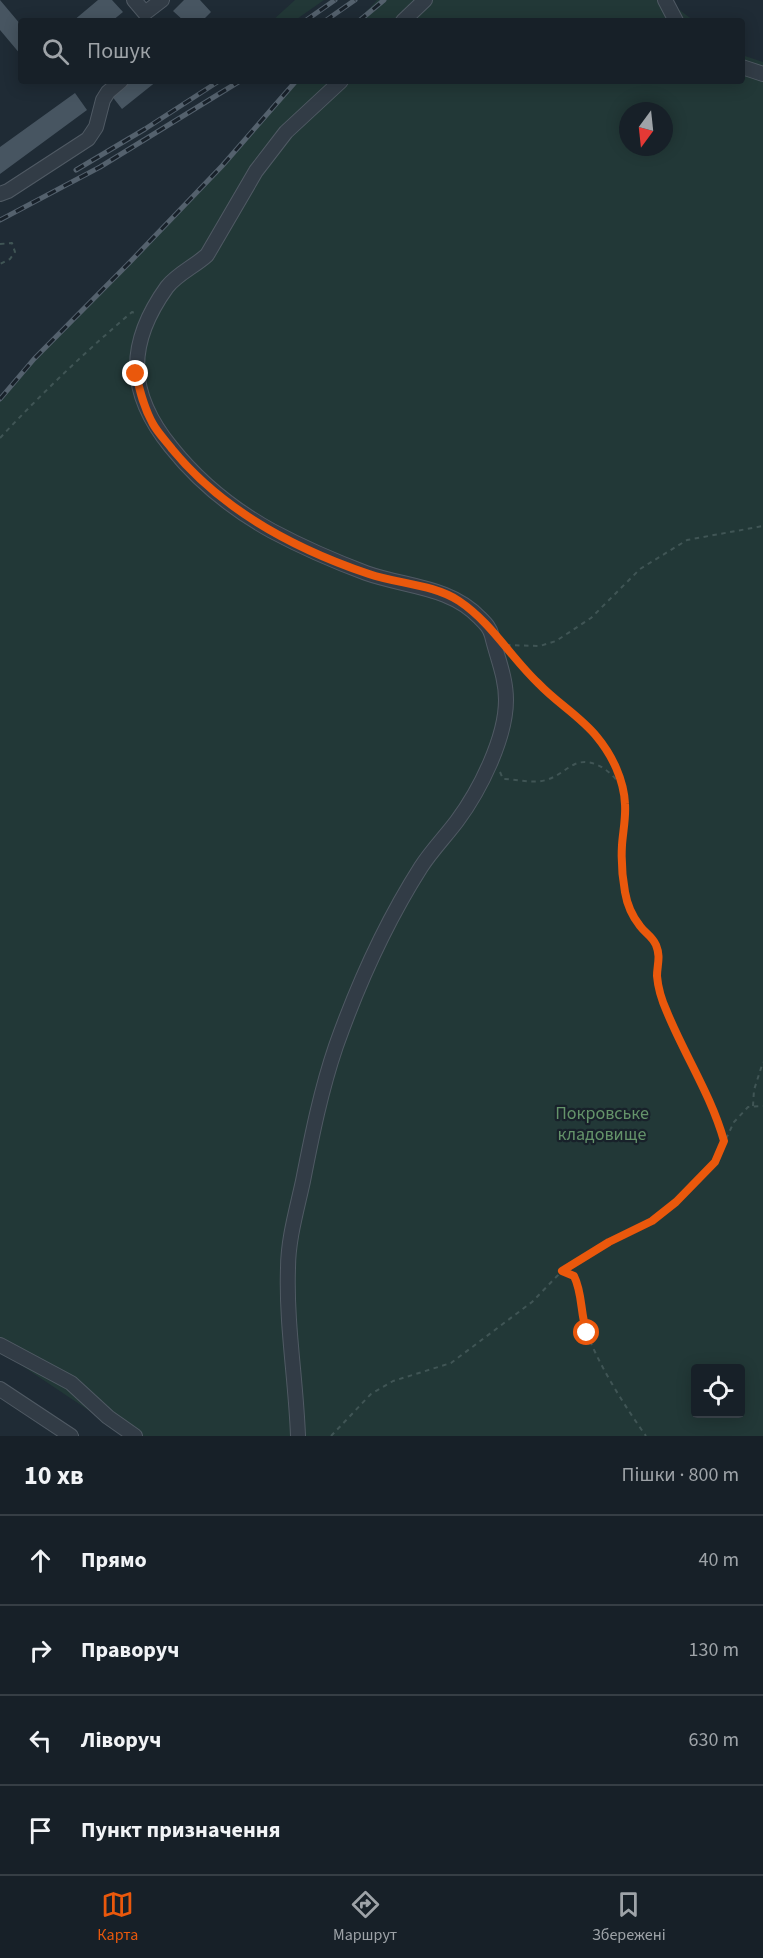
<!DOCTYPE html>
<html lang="uk">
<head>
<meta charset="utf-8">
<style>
  :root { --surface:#172028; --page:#242d34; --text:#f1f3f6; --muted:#9ea3a8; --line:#363e45; --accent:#ea580c }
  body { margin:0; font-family:"Source Sans 3",sans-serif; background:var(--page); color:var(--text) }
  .controls { position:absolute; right:18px; bottom:18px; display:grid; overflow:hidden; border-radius:6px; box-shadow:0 3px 15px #0003 }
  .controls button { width:54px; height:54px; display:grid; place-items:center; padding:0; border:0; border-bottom:2px solid var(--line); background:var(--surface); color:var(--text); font:30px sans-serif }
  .compass { position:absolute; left:619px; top:102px; width:54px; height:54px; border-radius:50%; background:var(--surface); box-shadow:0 3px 15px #0003; rotate:195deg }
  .stop { position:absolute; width:18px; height:18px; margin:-14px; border:4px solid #ea580c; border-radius:50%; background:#fff }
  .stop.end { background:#ea580c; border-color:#fff; box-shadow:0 2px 6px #0008 }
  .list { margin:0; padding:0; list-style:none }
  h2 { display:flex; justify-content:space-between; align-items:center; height:78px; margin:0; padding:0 24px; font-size:26px }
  h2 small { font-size:20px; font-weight:400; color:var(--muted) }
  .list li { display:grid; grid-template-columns:39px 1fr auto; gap:18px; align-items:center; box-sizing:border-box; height:90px; padding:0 24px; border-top:2px solid var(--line) }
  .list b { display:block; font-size:22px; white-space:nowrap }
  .list em { font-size:20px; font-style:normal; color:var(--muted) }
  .icon { flex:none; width:33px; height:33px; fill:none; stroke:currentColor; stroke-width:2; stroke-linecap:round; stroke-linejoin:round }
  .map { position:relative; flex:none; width:763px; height:1436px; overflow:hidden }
  .search { position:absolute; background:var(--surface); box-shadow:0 3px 15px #0003; left:18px; right:18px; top:18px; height:66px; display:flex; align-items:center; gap:15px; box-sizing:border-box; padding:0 21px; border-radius:6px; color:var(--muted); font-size:22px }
  .sheet { height:438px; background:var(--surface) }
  nav { display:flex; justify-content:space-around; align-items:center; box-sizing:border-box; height:84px; border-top:2px solid var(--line); background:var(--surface); font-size:16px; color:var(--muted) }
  nav a { display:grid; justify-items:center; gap:3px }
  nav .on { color:var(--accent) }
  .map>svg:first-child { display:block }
</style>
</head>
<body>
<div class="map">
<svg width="763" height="1436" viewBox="0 0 763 1436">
  <rect width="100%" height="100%" fill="#1f2b35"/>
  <!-- green -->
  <path fill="#223837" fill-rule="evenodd" d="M295,0H324L294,21H272Z
    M377,0H671L672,4L694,21H358Z
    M742,55L763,62V1436H127L0,1351V400L34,359L130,262L222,166L296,81H742ZM628,111H664V147H628ZM696,1368H740V1414H696Z"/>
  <!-- building -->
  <path fill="#475561" d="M0,0L21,25V55L0,30Z
    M98,0H112L123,12L112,21H73Z
    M184,0H200L211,12L202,21H184L173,11Z
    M128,81H157L122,109L111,95Z
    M75,93L87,110L0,174V147Z"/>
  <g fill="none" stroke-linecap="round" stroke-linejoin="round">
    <defs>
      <path id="minor" d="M134,0L145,13L162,0
        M665,0L676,21
        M403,21L425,0
        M742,67L763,74
        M0,194L8,191L88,139L96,127L103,100L108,92L121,81
        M0,1345L71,1383L108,1417L135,1436
        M0,1389L71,1436
        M298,1436C296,1380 286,1324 288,1268C288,1239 297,1209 303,1181C312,1135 321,1090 336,1046C358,984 386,922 421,867C432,850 445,837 457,821C480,790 506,738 506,700C506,677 497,657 492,636C490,628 486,624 480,618C450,586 405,587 366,573C334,561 302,547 272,531C234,510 198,481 171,447C127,393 126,344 167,287C177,274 195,266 207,255L256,171L286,132L341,81"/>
    </defs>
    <!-- minor casing -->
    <use href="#minor" stroke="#505a64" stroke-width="16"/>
    <!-- path -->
    <path stroke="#405555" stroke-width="2" stroke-dasharray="4.5 4.5" stroke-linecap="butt" d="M0,244L12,243L15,252L10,259L0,264
      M0,438C42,393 85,352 132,312L137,314
      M506,645L540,646L556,641L591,618L640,569L687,540L763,526
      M509,649C518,661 527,674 538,684C564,709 597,728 614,762C636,805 613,851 626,896C629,908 634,920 642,928C648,934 653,937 656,946C661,957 657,965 657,977C658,989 662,1001 667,1012C685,1056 711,1095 724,1141
      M500,772L503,779C517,779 532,784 546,780C557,777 565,769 575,764C592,757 609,770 619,783
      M753,1106L754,1090L763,1062
      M562,1271L575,1276C583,1295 579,1311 586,1330C597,1363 626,1408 646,1436
      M331,1436L371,1394L393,1381L451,1363L532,1302L562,1271L609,1242L652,1221L676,1202L715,1162L734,1122L748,1107L763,1106"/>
    <!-- minor -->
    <use href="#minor" stroke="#323c46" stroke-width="14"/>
    <defs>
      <path id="rail" d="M305,21L335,0
        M325,21L355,0
        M359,21L384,0
        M76,170L145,129L219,81
        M0,220L100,167L240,81
        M0,399L34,359L130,262L222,166L296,81"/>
    </defs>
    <!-- rail casing -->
    <use href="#rail" stroke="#54616d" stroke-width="5"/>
    <!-- rail -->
    <use href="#rail" stroke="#18212a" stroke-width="3" stroke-dasharray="9" stroke-linecap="butt"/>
  </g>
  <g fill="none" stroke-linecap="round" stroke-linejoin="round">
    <!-- route -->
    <path stroke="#ea580c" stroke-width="8" d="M136,374C140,392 144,408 153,424C158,433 166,441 172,449C222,510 295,549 369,574C398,584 433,584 459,601C492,623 511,658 539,684C557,703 581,717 597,737C612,755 624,780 625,804C626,818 623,831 622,845C621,862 622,876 625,892C627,904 632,916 640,926C645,933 652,936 656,945C661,957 657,965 657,976C658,988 662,1001 667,1012C685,1056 711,1095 724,1141L715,1162L676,1202L652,1221L609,1242L562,1271L574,1276C583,1294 580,1314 587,1333"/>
  </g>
  <g text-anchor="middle" stroke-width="4.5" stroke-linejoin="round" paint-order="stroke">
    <!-- park labels -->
    <g font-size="18" fill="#64936a" stroke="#18212a">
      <text x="602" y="1119">Покровське<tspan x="602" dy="21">кладовище</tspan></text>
    </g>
  </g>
</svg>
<div class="controls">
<button><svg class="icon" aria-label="locate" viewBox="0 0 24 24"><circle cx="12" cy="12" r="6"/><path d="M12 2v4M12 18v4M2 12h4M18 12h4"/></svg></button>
</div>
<svg class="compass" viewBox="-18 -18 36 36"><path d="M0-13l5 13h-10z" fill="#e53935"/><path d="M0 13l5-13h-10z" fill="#9ea3a8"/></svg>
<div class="stop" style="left:587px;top:1333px"></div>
<div class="stop end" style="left:136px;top:374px"></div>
<div class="search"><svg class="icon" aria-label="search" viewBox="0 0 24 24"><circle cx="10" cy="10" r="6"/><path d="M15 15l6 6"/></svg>Пошук</div>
</div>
<section class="sheet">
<h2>10 хв<small>Пішки · 800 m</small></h2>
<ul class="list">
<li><svg class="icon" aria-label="ahead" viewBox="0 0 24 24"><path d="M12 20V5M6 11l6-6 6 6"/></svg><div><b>Прямо</b></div><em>40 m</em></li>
<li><svg class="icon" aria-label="right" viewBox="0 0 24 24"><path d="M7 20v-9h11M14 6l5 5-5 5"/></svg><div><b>Праворуч</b></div><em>130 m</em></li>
<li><svg class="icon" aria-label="left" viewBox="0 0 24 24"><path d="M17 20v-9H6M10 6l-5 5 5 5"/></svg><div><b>Ліворуч</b></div><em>630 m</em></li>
<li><svg class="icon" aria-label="arrive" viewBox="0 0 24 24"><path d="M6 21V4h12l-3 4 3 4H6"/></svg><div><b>Пункт призначення</b></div></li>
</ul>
</section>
<nav>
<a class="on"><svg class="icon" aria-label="map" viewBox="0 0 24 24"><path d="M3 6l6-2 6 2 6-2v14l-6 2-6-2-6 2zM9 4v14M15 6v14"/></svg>Карта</a>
<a><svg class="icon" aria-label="directions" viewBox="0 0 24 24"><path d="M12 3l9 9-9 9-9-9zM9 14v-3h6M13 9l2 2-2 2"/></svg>Маршрут</a>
<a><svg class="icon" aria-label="saved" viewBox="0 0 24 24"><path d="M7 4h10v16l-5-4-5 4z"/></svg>Збережені</a>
</nav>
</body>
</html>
